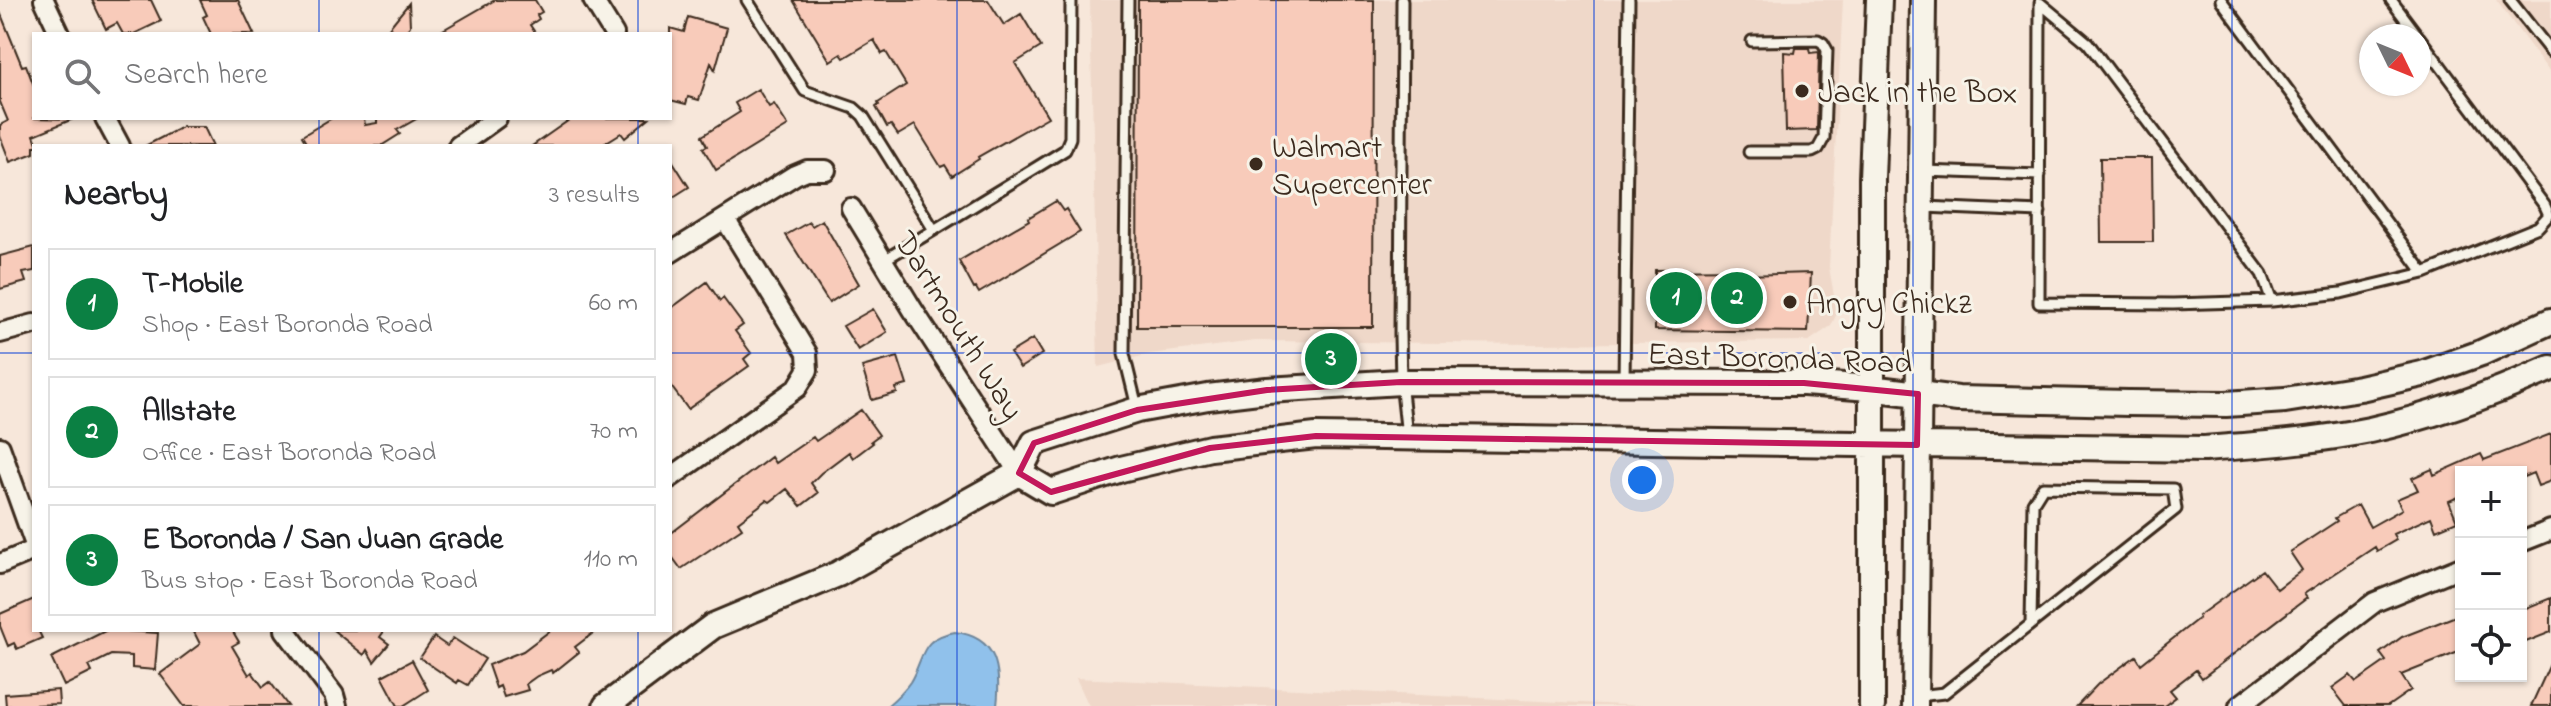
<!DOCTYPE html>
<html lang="en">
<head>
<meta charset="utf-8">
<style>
  :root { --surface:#fff; --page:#f6f6f6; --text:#202124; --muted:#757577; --line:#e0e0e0; --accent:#0b8043 }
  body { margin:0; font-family:"Indie Flower",sans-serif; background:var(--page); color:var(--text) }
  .controls { position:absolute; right:24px; bottom:24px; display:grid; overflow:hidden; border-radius:0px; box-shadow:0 2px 6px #0004 }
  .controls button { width:72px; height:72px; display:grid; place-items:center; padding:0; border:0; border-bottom:2px solid var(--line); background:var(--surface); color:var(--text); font:40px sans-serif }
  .compass { position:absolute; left:2359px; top:24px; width:72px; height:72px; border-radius:50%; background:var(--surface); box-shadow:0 2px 6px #0004; rotate:133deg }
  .you { position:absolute; left:1642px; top:480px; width:28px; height:28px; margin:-20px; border:6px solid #fff; border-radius:50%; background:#1a73e8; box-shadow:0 0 0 12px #1a73e833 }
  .badge { display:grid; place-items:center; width:52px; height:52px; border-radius:50%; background:var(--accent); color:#fff; font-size:26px; font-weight:700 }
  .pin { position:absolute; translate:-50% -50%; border:4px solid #fff; box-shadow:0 2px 8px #0006 }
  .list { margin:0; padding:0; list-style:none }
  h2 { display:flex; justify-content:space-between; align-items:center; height:104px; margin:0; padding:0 32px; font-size:34px }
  h2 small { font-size:26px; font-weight:400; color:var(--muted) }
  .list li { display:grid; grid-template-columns:52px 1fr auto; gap:24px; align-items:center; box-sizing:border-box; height:112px; margin:0 16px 16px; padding:0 16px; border:2px solid var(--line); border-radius:0px }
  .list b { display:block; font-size:30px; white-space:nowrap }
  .list p { margin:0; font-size:26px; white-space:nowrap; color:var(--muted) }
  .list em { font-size:26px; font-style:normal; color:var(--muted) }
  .icon { flex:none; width:44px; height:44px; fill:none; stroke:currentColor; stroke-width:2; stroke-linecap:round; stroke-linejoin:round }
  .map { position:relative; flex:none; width:2551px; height:706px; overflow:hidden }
  .search { position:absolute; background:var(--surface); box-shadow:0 2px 6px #0004; left:32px; top:32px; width:640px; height:88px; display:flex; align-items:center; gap:20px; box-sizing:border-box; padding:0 28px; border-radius:0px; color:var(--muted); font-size:30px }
  .panel { position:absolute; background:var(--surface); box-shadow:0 2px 6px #0004; left:32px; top:144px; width:640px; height:488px; border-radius:0px }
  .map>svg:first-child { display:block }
</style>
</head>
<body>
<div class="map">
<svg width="2551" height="706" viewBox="0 0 2551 706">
  <rect width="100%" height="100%" fill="#f7e7da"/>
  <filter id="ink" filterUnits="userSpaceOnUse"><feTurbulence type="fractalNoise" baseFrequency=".0125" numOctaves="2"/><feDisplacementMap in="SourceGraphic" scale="16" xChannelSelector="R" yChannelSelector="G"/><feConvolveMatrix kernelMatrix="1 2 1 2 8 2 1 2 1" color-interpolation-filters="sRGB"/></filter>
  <g filter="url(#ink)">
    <!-- built -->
    <path fill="#efd8c9" d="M1090,0H1843L1829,267L1837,313L1831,326L1809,341L1535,344L1255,341L1150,354L1098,367Z
      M2496,0H2551V74Z
      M1076,678L1643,706H1089Z"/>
    <!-- water -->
    <path fill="#90c1eb" stroke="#6e8599" stroke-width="2" d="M955,632C998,637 1001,670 997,706H887C895,699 904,691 910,682C925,657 919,638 955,632Z"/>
    <!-- building -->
    <path fill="#f8cbba" stroke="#3b2a1e" stroke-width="2" d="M92,0H151L161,21L134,34H123L117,23L106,29Z
      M200,0H238L254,34H211L203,17L207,15Z
      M495,0H535L542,12L537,15L539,19L530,25L536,34H436Z
      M793,0H988L1004,25L1021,14L1041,47L1015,63L1048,117L978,157L979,159L952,176L945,165L941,167L915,125L898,135L891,125L887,127L876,107L879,105L878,103L906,85L886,52L882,54L874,40L844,58L841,54L830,61Z
      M1138,0H1374L1373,327H1137Z
      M409,3L410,26L404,34H384Z
      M0,12L22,66L26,65L34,86V118L73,119L34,135L38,146H34V153L10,162L0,136V125L8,121L0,102Z
      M688,17L727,28L715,70L711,63L699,100L688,97L686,104L670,100V28L684,32Z
      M1796,48H1809L1810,53L1819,52L1817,130L1786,131L1784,52L1795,53Z
      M758,89L769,107L774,104L788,126L716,170L703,148L707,146L702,136L740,112L735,103Z
      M332,118H364L365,125L377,123V118H418L397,130L400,134L381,146H308L302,136Z
      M572,118H649L625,138L621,133L600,146H532Z
      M182,127H204L213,146H145Z
      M670,157L689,187L670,199Z
      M2100,158H2152L2153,242H2101Z
      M1056,201L1063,211L1066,209L1080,232L979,293L976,288L974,289L959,261L1029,220L1028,218Z
      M822,220L859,284L829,303L786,235L809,222L812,226Z
      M34,247V271L23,273L26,282L0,289V256Z
      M1743,269V275L1811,273L1808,332L1655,330V270Z
      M707,282L720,301L723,298L743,325L735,331L751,353L744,359L749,366L688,409L670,385V309Z
      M873,309L887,332L858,350L843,326Z
      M1033,339L1042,354L1020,368L1010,353Z
      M898,357L907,385L896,388L897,393L872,400L862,367Z
      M861,410L879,435L871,441L873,443L853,458L849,452L821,473L811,483L818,493L801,506L787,489L770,502L767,500L738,522L742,528L681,569L670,554V534L771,457L775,463L813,437L816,441Z
      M2551,434V481L2538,486L2533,473L2521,478V472H2461V496L2449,501L2457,521L2436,530L2431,517L2393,534L2396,540L2377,551L2375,547L2304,594L2307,598L2202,678L2196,670L2170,690L2176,697L2164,706H2077L2098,684L2136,656L2141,664L2199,618L2198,616L2262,570L2277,589L2302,570L2290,552L2337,521L2335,518L2358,505L2370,527L2402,509L2397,499L2418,490L2412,478L2432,469L2434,475L2481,454L2484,460Z
      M2551,598V632L2521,644V610Z
      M34,599V630H38L42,638L17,649L14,643L8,646L0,626V614Z
      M2461,614V651L2401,675L2411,690L2388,706H2346L2332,688L2350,675L2356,682L2386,661L2380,653L2402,637Z
      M107,630L158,633L155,670L132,668V656L111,655L89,666L92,672L64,686L51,658Z
      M193,630H232L239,642L232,646L249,675L252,672L263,687L270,682L288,706H184L160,674L200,644Z
      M333,630H385L380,637L389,644L374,662L367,650L364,655Z
      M551,630H597L575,647L579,652L553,673L551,670L537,676L526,684L528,690L504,697L500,686L496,688L488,665L523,651Z
      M434,637L447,646L453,638L485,659L468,685L459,680L457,683L420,658Z
      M412,660L428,690L403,706H398L382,676Z
      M2551,662V706H2531Z
      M58,690L59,704L6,706L5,694Z"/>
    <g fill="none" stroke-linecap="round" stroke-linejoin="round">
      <defs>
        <path id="service" d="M747,0L805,91L854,108L863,116L934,230L1065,150L1070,138L1071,0
          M1128,0L1124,354L1137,407
          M1402,0L1400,335L1401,382L1407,436
          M2221,0L2424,273
          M2391,0L2418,36
          M2510,0L2551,52
          M2040,3L2039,303L2173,304L2272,301L2341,293L2424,273L2538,227L2549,215L2545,206L2419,37
          M2040,3L2088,43L2262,274L2272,301
          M1749,152H1812L1818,149L1824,138L1827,50L1823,43L1818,40L1752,41
          M1923,171L2040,175
          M1924,207L2040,212
          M884,260L934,230
          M1624,381L1629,0
          M1918,696L1944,693L2176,509L2173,489L2043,487L2033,503L2031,624"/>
        <path id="minor" d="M44,0L60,34
          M593,0L614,34
          M105,118L120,146
          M458,146L497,118
          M851,208L913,310L1019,473
          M670,253L795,175L807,170H826
          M0,333L34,324
          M0,447L34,542
          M670,478L797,388L808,370L807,353L725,219
          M2521,542L2551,530
          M0,564L34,550
          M285,630L334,695L337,706
          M2239,706L2375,602L2461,567"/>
        <path id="secondary" d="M1019,473L1051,492L1121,469L1210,448L1316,436L2204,449C2259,445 2316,441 2370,430C2433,416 2493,394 2551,368
          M606,706L713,626L838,574L1019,473L1034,443L1137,410L1208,397L1267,390L1401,382L1804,383L1870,388L1958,399L2128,403L2226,404L2285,400L2360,388L2422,374L2481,353L2551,321
          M1872,706V178L1879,0
          M1915,706L1923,0"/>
      </defs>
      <!-- service casing -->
      <use href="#service" stroke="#3b2a1e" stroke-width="15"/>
      <!-- minor casing -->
      <use href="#minor" stroke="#3b2a1e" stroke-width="24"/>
      <!-- secondary casing -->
      <use href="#secondary" stroke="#3b2a1e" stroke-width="30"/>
      <!-- service -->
      <use href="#service" stroke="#f7f3e8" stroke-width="9"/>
      <!-- minor -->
      <use href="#minor" stroke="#f7f3e8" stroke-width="18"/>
      <!-- secondary -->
      <use href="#secondary" stroke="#f7f3e8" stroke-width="24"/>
    </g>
  </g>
  <!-- marked area -->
  <path fill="none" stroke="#c2185b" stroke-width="6" stroke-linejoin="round" d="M1401,382L1804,383L1918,394L1917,445L1316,436L1210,448L1051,492L1019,473L1034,443L1137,410L1267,390Z"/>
  <!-- grid -->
  <path fill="none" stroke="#1d4ed8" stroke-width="2" stroke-opacity="0.55" d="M319,0V34M638,0V34M957,0V706M1276,0V706M1594,0V706M1913,0V706M2232,0V706M319,118V146M638,118V146M0,353H34M670,353H2551M319,630V706M638,630V706"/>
  <!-- markers -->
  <g fill="#3b2a1e" stroke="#f7f3e8" stroke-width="3">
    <circle cx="1802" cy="91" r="8"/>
    <circle cx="1256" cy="164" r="8"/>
    <circle cx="1790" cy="302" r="8"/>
  </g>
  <g text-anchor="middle" stroke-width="6" stroke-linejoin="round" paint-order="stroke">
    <!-- poi labels -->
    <g font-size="32" fill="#3b2a1e" stroke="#f7f3e8" text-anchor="start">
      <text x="1818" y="102">Jack in the Box</text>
      <text x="1272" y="157">Walmart<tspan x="1272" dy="37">Supercenter</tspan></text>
      <text x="1806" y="313">Angry Chickz</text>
    </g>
    <!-- street labels -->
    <g font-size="32" fill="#3b2a1e" stroke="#f7f3e8">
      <text transform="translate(960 325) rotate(58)" y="11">Dartmouth Way</text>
      <text transform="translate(1780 357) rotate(2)" y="11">East Boronda Road</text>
    </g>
  </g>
</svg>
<div class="controls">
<button>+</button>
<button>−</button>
<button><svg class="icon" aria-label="locate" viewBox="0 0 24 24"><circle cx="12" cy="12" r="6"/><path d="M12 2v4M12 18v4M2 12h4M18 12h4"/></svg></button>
</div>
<svg class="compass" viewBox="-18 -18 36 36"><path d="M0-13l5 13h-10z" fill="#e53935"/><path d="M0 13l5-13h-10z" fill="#757577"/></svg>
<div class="you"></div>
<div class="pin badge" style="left:1676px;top:298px">1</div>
<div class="pin badge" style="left:1737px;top:298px">2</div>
<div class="pin badge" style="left:1331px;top:359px">3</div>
<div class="search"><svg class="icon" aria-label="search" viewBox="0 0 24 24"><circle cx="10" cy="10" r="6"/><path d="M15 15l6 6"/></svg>Search here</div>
<section class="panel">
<h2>Nearby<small>3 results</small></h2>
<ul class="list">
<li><span class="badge">1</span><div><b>T-Mobile</b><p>Shop · East Boronda Road</p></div><em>60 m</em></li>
<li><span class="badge">2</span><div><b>Allstate</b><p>Office · East Boronda Road</p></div><em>70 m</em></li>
<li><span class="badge">3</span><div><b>E Boronda / San Juan Grade</b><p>Bus stop · East Boronda Road</p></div><em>110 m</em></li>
</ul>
</section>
</div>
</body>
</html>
